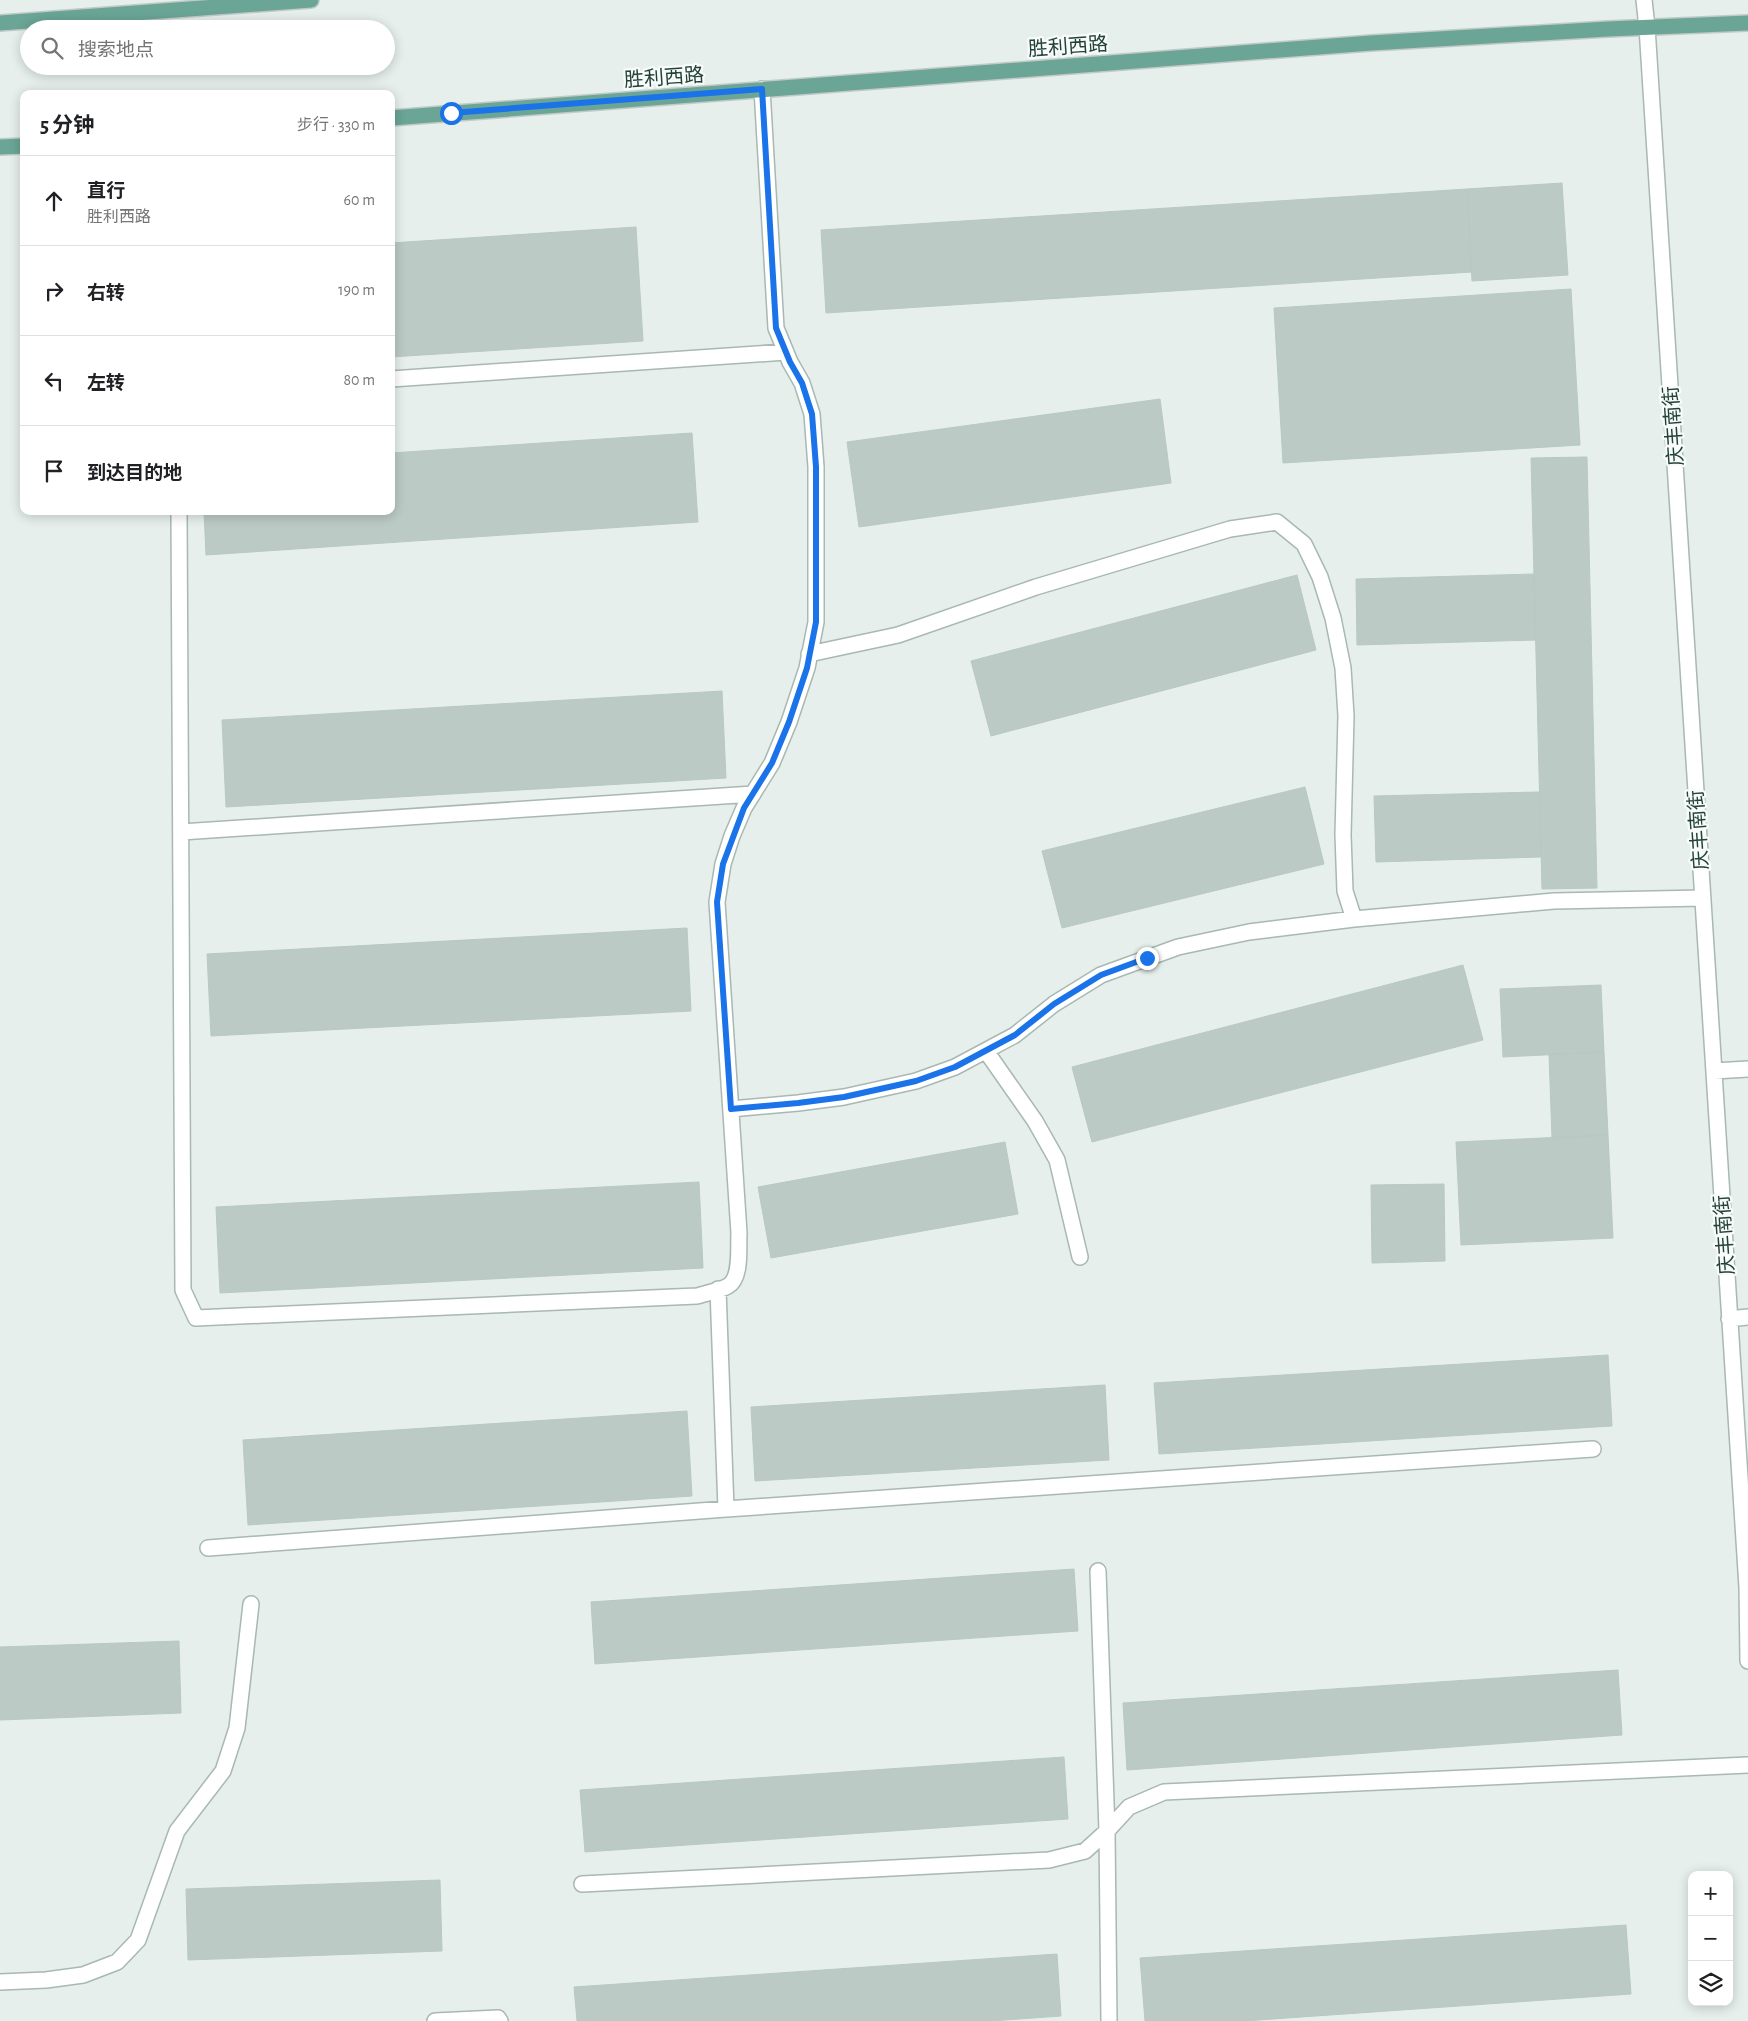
<!DOCTYPE html>
<html lang="zh">
<head>
<meta charset="utf-8">
<style>
  :root { --surface:#fff; --page:#f2f2f2; --text:#202124; --muted:#757577; --line:#e0e0e0 }
  body { margin:0; font-family:"Alegreya Sans","Noto Sans SC",sans-serif; background:var(--page); color:var(--text) }
  .controls { position:absolute; right:15px; bottom:15px; display:grid; overflow:hidden; border-radius:10px; box-shadow:0 2px 12px #0003 }
  .controls button { width:45px; height:45px; display:grid; place-items:center; padding:0; border:0; border-bottom:1px solid var(--line); background:var(--surface); color:var(--text); font:25px sans-serif }
  .stop { position:absolute; width:15px; height:15px; margin:-11px; border:4px solid #1a73e8; border-radius:50%; background:#fff }
  .stop.end { background:#1a73e8; border-color:#fff; box-shadow:0 1px 5px #0008 }
  .list { margin:0; padding:0; list-style:none }
  h2 { display:flex; justify-content:space-between; align-items:center; height:65px; margin:0; padding:0 20px; font-size:21px }
  h2 small { font-size:16px; font-weight:400; color:var(--muted) }
  .list li { display:grid; grid-template-columns:32px 1fr auto; gap:15px; align-items:center; box-sizing:border-box; height:90px; padding:0 20px; border-top:1px solid var(--line) }
  .list b { display:block; font-size:19px; white-space:nowrap }
  .list p { margin:0; font-size:16px; white-space:nowrap; color:var(--muted) }
  .list em { font-size:16px; font-style:normal; color:var(--muted) }
  .icon { flex:none; width:28px; height:28px; fill:none; stroke:currentColor; stroke-width:2; stroke-linecap:round; stroke-linejoin:round }
  .map { position:relative; flex:none; width:1748px; height:2021px; overflow:hidden }
  .search { position:absolute; background:var(--surface); box-shadow:0 2px 12px #0003; left:20px; top:20px; width:375px; height:55px; display:flex; align-items:center; gap:12px; box-sizing:border-box; padding:0 18px; border-radius:28px; color:var(--muted); font-size:19px }
  .panel { position:absolute; background:var(--surface); box-shadow:0 2px 12px #0003; left:20px; top:90px; width:375px; height:425px; border-radius:10px }
  .map>svg:first-child { display:block }
</style>
</head>
<body>
<div class="map">
<svg width="1748" height="2021" viewBox="0 0 1748 2021">
  <rect width="100%" height="100%" fill="#e6efeb"/>
  <!-- building -->
  <path fill="#bbcac4" stroke="#b8c9c2" d="M1562,183L1568,275L1472,281L1467,189Z
    M1467,189L1472,272L826,313L821,230Z
    M636,227L643,341L391,357V243Z
    M1571,289L1580,445L1283,463L1274,308Z
    M1160,399L1171,483L859,527L847,442Z
    M21,410H24V443Z
    M692,433L698,522L206,555L204,511H391V453Z
    M1587,457L1597,888L1542,889L1531,458Z
    M1534,574L1536,640L1357,645L1356,579Z
    M1297,575L1316,650L991,736L971,661Z
    M722,691L726,778L226,807L222,720Z
    M1305,787L1324,864L1062,928L1042,851Z
    M1539,792L1541,857L1376,862L1374,796Z
    M687,928L691,1011L211,1036L207,954Z
    M1463,965L1483,1040L1092,1142L1072,1067Z
    M1601,985L1604,1052L1503,1057L1500,989Z
    M1604,1052L1608,1135L1552,1138L1549,1054Z
    M1608,1135L1613,1238L1461,1245L1456,1142Z
    M1005,1142L1018,1214L771,1258L758,1187Z
    M699,1182L703,1268L220,1293L216,1207Z
    M1444,1184L1445,1261L1372,1263L1371,1185Z
    M1608,1355L1612,1426L1159,1454L1154,1383Z
    M1105,1385L1109,1460L755,1481L751,1407Z
    M687,1411L692,1496L248,1525L243,1440Z
    M1074,1569L1078,1631L595,1664L591,1602Z
    M179,1641L181,1713L0,1720V1647Z
    M1618,1670L1622,1735L1127,1770L1123,1703Z
    M1064,1757L1068,1819L585,1852L580,1790Z
    M440,1880L442,1951L188,1960L186,1889Z
    M1626,1925L1631,1994L1244,2021H1145L1140,1958Z
    M1057,1954L1061,2016L991,2021H577L574,1987Z"/>
  <g fill="none" stroke-linecap="round" stroke-linejoin="round">
    <defs>
      <path id="minor" d="M1644,0L1647,27L1747,1587L1748,1661
        M391,379L786,352
        M179,511L183,1290L196,1318L697,1296C706,1293 719,1291 728,1286C742,1278 738,1247 739,1233L717,902L723,864L732,836L744,808L772,763L789,722L807,668L816,622V467L812,414L802,383L790,362L776,328L762,89
        M809,654L898,635L1036,587L1230,529L1277,522L1304,544L1320,577L1333,618L1343,668L1346,716L1343,835L1345,891L1354,919
        M181,832L753,794
        M986,1051L1035,1121L1057,1160L1080,1257
        M1714,1071L1748,1069
        M731,1109L798,1103L844,1097L916,1081L955,1067L1015,1035L1054,1004L1101,975L1178,947L1249,932L1354,919L1554,901L1703,898
        M718,1289L726,1509
        M1729,1319L1748,1317
        M208,1548L726,1509L1593,1449
        M1098,1571L1107,1831L1109,2021
        M582,1884L1049,1860L1085,1851L1107,1831L1129,1807L1164,1792L1748,1765
        M0,1982L46,1980L83,1975L117,1962L138,1940L177,1831L223,1771L237,1728L251,1604
        M435,2021L498,2018L500,2021"/>
      <path id="major" d="M0,23L311,0
        M391,118L1371,43L1608,29L1748,23
        M0,147L24,146"/>
    </defs>
    <!-- minor casing -->
    <use href="#minor" stroke="#a8b8b2" stroke-width="18"/>
    <!-- major casing -->
    <use href="#major" stroke="#c2cac8" stroke-width="18"/>
    <!-- minor -->
    <use href="#minor" stroke="#fff" stroke-width="15"/>
    <!-- major -->
    <use href="#major" stroke="#6aa596" stroke-width="15"/>
  </g>
  <g fill="none" stroke-linecap="round" stroke-linejoin="round">
    <!-- route -->
    <path stroke="#1a73e8" stroke-width="6" d="M451,113L762,89L776,328L790,362L802,383L812,414L816,467V622L807,668L789,722L772,763L744,808L723,864L717,902L731,1109L798,1103L844,1097L916,1081L955,1067L1015,1035L1054,1004L1101,975L1147,958"/>
  </g>
  <g text-anchor="middle" stroke-width="4.5" stroke-linejoin="round" paint-order="stroke">
    <!-- street labels -->
    <g font-size="20" fill="#24423a" stroke="#f7fbf9">
      <text transform="translate(1068 46) rotate(-4)" y="7">胜利西路</text>
      <text transform="translate(664 77) rotate(-4)" y="7">胜利西路</text>
      <text transform="translate(1673 426) rotate(-94)" y="7">庆丰南街</text>
      <text transform="translate(1698 830) rotate(-94)" y="7">庆丰南街</text>
      <text transform="translate(1724 1235) rotate(-94)" y="7">庆丰南街</text>
    </g>
  </g>
</svg>
<div class="controls">
<button>+</button>
<button>−</button>
<button><svg class="icon" aria-label="layers" viewBox="0 0 24 24"><path d="M12 4l9 5-9 5-9-5zM3 14l9 5 9-5"/></svg></button>
</div>
<div class="stop" style="left:451px;top:113px"></div>
<div class="stop end" style="left:1147px;top:958px"></div>
<div class="search"><svg class="icon" aria-label="search" viewBox="0 0 24 24"><circle cx="10" cy="10" r="6"/><path d="M15 15l6 6"/></svg>搜索地点</div>
<section class="panel">
<h2>5 分钟<small>步行 · 330 m</small></h2>
<ul class="list">
<li><svg class="icon" aria-label="ahead" viewBox="0 0 24 24"><path d="M12 20V5M6 11l6-6 6 6"/></svg><div><b>直行</b><p>胜利西路</p></div><em>60 m</em></li>
<li><svg class="icon" aria-label="right" viewBox="0 0 24 24"><path d="M7 20v-9h11M14 6l5 5-5 5"/></svg><div><b>右转</b></div><em>190 m</em></li>
<li><svg class="icon" aria-label="left" viewBox="0 0 24 24"><path d="M17 20v-9H6M10 6l-5 5 5 5"/></svg><div><b>左转</b></div><em>80 m</em></li>
<li><svg class="icon" aria-label="arrive" viewBox="0 0 24 24"><path d="M6 21V4h12l-3 4 3 4H6"/></svg><div><b>到达目的地</b></div></li>
</ul>
</section>
</div>
</body>
</html>
